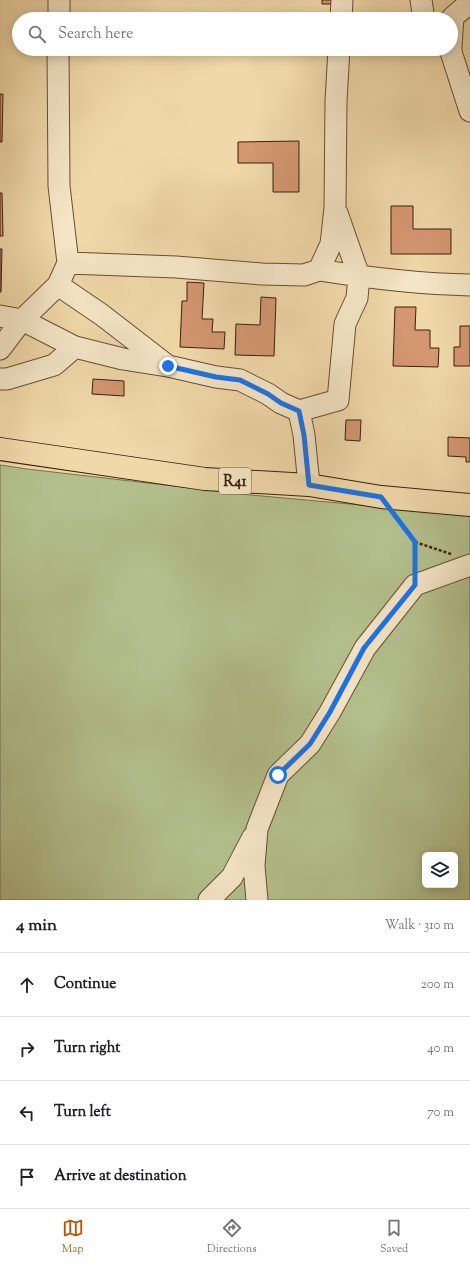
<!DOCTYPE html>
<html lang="en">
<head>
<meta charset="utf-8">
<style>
  :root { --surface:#fff; --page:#f2f2f2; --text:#202124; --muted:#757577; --line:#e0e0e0; --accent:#b45309 }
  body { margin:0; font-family:"Sorts Mill Goudy",serif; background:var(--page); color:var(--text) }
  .controls { position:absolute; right:12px; bottom:12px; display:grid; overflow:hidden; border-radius:6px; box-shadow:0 2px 10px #0003 }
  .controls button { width:36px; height:36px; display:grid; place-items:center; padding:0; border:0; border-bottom:1px solid var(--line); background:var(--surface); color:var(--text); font:20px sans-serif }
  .stop { position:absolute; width:12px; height:12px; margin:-9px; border:3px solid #1a73e8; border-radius:50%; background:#fff }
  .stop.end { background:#1a73e8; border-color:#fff; box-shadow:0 1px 4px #0008 }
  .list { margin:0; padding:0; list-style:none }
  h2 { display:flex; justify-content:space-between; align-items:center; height:52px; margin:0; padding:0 16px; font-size:17px }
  h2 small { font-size:13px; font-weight:400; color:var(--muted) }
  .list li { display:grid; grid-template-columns:26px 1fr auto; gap:12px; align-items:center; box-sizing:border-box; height:64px; padding:0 16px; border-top:1px solid var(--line) }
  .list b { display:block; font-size:15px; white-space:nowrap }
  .list em { font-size:13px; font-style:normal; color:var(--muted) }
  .icon { flex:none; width:22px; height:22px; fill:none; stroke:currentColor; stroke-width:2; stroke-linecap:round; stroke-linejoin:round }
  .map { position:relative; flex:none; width:470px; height:900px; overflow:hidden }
  .search { position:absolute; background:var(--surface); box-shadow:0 2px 10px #0003; left:12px; right:12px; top:12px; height:44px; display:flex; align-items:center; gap:10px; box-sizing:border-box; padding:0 14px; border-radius:22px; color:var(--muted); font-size:15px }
  .sheet { height:308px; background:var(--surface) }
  nav { display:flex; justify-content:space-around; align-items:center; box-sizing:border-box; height:56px; border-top:1px solid var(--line); background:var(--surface); font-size:11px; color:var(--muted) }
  nav a { display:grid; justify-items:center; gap:2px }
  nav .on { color:var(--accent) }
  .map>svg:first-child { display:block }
</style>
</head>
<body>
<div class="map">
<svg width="470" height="900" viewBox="0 0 470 900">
  <rect width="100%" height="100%" fill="#f0d8a9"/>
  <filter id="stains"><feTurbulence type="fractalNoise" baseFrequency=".005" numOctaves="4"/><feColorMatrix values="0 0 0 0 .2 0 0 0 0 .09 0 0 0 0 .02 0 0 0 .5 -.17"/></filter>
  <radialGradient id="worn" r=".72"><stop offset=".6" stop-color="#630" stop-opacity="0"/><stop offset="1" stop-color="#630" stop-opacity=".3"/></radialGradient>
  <!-- green -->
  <path fill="#b3c08d" stroke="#76704c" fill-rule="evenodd" d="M0,465L27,469L251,495L470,515V900H0ZM425,855H455V885H425Z"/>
  <!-- building -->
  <path fill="#d49771" stroke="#39200a" d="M322,0H333V4H322Z
    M0,94H3L2,142H0Z
    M299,141V192H273V163H238V142Z
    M0,193H2L3,236H0Z
    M391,206H413V229H451V254H391Z
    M0,249H2L1,292H0Z
    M187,282L204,283L202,319H213L212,332H225L224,349L180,347L182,301H187Z
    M261,297L276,298L274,356L235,355L236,324L260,325Z
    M395,307H416L415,330H430V348H439L438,367L393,366Z
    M460,326H470V366H454V347H460Z
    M93,379L124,381V396L92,394Z
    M346,420H361L360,441L345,440Z
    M448,437L470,438V462H466V457L448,456Z"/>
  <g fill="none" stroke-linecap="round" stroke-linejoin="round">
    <defs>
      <path id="minor" d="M421,0L424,19
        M59,19V0
        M341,19L342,0
        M451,46L453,17L466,6L470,4
        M451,49V52L470,111
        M68,263L176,267L262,274L304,275L319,270L331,244L335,208L336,101L339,49
        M319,270C369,278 419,284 470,285
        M58,285L102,315L168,366L216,377L240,380L268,394L281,403L299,411L304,435L309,485
        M0,316L22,320L75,347L123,359L167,366
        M0,349L22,320L58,285L68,263L59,186L58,49
        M0,379H7L54,365L75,347
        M299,411L338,400L345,324L357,298L359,276L337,213
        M209,900L232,877L253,837
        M257,900L254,866L257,829L278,775L310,744L330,712L365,648L415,585L470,565"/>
      <path id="major" d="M0,449L205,479L309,485L381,497L470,505"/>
    </defs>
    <!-- minor casing -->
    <use href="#minor" stroke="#674e32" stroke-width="23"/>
    <!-- major casing -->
    <use href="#major" stroke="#39200a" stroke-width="24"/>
    <!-- path -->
    <path stroke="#39200a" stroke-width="2.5" stroke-dasharray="3 2" stroke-linecap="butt" d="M395,516L415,542V568
      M415,542L451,554"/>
    <!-- minor -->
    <use href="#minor" stroke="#f5e6c7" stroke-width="21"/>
    <!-- major -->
    <use href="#major" stroke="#f0d8a9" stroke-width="22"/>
  </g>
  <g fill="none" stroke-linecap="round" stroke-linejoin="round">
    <!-- route -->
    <path stroke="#1a73e8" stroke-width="5" d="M168,366L216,377L240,380L268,394L281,403L299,411L304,435L309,485L381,497L415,542V585L364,648L330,712L310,744L278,775"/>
  </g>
  <g text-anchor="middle" stroke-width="3" stroke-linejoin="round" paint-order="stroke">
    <!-- shield labels -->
    <rect fill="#f5e6c7" stroke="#715b43" stroke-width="1" x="219" y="468" width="32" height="26" rx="3"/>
    <g font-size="15" font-weight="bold" fill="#39200a">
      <text x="235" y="486">R41</text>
    </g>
  </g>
  <rect width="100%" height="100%" filter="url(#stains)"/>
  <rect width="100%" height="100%" fill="url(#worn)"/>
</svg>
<div class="controls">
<button><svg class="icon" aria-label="layers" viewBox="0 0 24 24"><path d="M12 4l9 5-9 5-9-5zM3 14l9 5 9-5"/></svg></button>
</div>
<div class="stop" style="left:278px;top:775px"></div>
<div class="stop end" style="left:168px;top:366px"></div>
<div class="search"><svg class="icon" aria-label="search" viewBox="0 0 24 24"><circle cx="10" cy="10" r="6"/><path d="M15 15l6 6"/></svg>Search here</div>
</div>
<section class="sheet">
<h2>4 min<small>Walk · 310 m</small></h2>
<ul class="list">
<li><svg class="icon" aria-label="ahead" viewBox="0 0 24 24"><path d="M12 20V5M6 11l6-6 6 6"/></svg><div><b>Continue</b></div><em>200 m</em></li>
<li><svg class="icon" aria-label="right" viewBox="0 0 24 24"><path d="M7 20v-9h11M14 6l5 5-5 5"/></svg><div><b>Turn right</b></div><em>40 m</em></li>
<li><svg class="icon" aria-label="left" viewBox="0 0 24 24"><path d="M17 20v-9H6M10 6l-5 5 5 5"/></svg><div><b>Turn left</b></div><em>70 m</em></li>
<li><svg class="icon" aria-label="arrive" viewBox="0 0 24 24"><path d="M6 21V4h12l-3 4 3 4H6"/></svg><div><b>Arrive at destination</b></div></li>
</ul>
</section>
<nav>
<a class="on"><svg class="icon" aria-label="map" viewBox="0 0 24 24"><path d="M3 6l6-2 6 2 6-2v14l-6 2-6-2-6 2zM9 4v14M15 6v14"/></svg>Map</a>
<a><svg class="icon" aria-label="directions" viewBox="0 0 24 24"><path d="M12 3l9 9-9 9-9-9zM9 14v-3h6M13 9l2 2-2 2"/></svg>Directions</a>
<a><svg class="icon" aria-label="saved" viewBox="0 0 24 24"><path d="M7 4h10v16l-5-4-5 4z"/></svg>Saved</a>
</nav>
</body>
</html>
